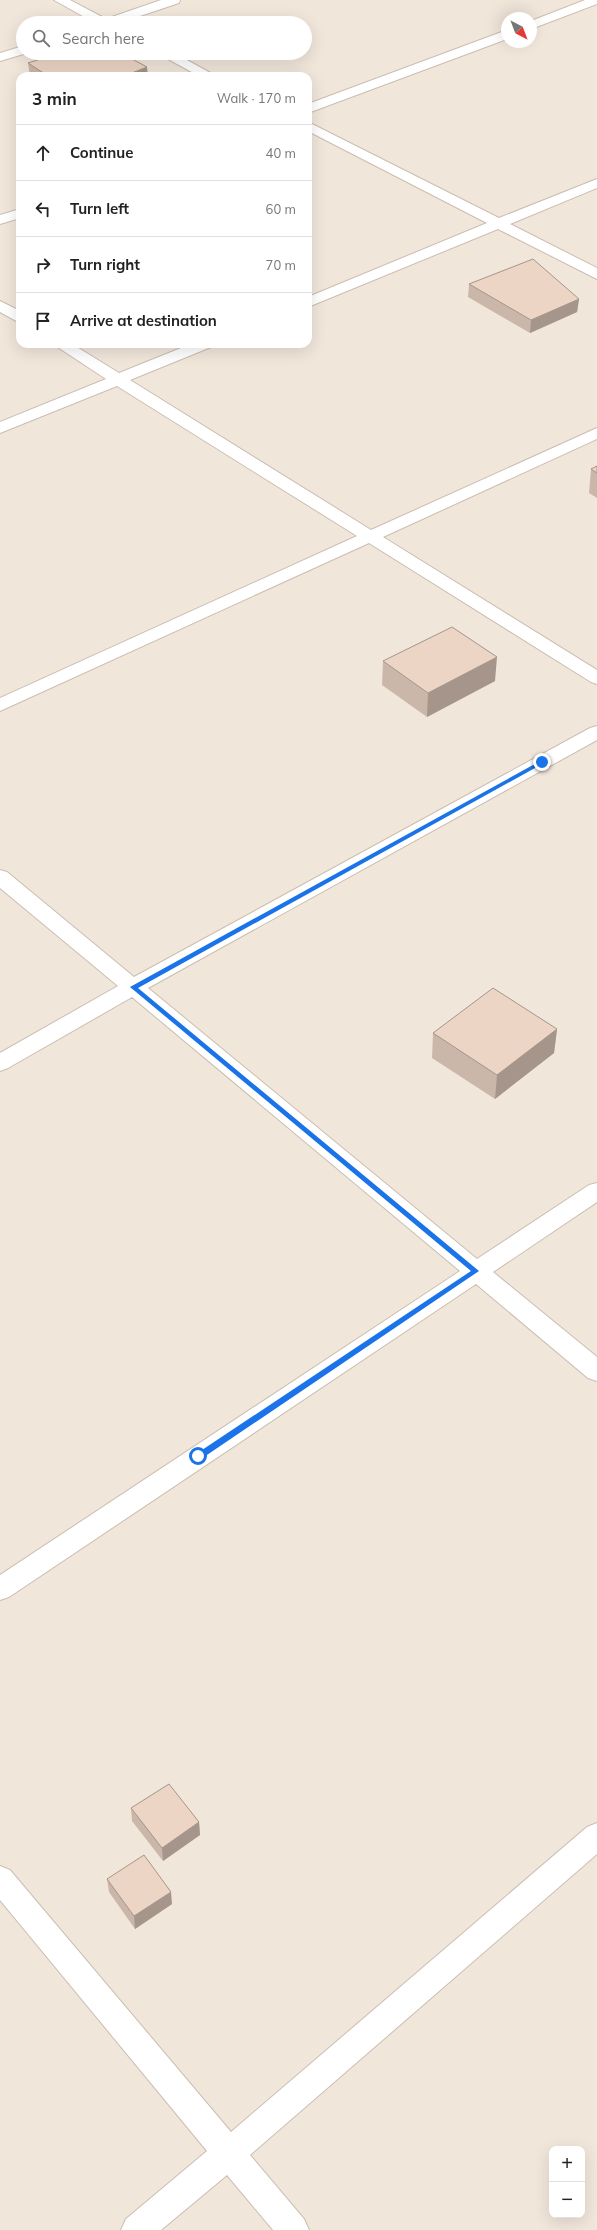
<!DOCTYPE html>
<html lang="en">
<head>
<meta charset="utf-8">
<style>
  :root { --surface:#fff; --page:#f6f6f6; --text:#222; --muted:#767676; --line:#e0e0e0 }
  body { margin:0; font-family:Mulish,sans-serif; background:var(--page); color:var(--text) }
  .controls { position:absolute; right:12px; bottom:12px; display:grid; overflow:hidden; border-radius:8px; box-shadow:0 4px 16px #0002 }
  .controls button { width:36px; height:36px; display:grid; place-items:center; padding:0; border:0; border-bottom:1px solid var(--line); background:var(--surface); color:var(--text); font:20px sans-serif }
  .compass { position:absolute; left:501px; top:12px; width:36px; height:36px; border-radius:50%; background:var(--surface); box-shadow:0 4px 16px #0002; rotate:138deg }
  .stop { position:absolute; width:12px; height:12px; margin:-9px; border:3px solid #1a73e8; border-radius:50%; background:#fff }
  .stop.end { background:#1a73e8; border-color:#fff; box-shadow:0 1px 4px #0008 }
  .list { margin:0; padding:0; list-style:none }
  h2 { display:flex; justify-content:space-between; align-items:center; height:52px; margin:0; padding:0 16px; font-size:17px }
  h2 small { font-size:13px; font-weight:400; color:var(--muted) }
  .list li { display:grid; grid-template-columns:26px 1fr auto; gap:12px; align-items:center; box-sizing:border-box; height:56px; padding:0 16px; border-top:1px solid var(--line) }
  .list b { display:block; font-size:15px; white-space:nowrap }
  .list em { font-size:13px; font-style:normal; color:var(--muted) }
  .icon { flex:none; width:22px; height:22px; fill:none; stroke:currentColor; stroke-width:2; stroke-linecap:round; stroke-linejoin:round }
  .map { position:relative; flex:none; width:597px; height:2230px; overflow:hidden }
  .search { position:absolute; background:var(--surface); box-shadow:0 4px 16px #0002; left:16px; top:16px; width:296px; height:44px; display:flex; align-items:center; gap:10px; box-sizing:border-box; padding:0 14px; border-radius:22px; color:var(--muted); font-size:15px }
  .panel { position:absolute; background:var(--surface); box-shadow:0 4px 16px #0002; left:16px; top:72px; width:296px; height:276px; border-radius:12px }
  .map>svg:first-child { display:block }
</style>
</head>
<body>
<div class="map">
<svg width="597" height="2230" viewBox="0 0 597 2230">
  <rect width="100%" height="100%" fill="#faf4ea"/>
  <!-- residential -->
  <path fill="#f1e6da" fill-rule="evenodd" d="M0,0H597V2230H0ZM507,18H531V42H507ZM23,23H305V53H23ZM20,76H308V344H20ZM552,2149H582V2215H552Z"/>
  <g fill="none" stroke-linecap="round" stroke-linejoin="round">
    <defs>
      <path id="street" d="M54,0H70L106,19L161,0H180L179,3L119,23H95Z
        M585,0H597V4L531,29V21Z
        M507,30V39L308,113V104Z
        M23,46V53H27L0,61V53Z
        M157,53H174L216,76H199Z
        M308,122L499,218L597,179V188L510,224L597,268V279L498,229L308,307V297L487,223L308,131Z
        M20,209V218L0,224V215Z
        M0,301L20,311V323L0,312Z
        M53,344H72L119,373L191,344H213L211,347L130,380L371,530L597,428V439L383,537L597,670V684L591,682L369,543L0,711V698L357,536L117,386L0,433V422L106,379Z
        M597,726V740L148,988L477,1259L589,1185L597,1183V1202L493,1272L597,1357V1381L588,1378L476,1284L9,1597L0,1600V1575L460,1271L132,997L8,1068L0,1071V1053L118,986L0,888V870L7,872L134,977L590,728Z
        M597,1823V1854L250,2155L304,2219L309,2230H273L227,2175L161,2230H121L126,2219L207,2151L0,1900V1866L10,1870L231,2132L587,1827Z"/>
    </defs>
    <!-- street casing -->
    <use href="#street" stroke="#cbbdb1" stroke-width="2"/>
    <!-- street -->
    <use href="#street" fill="#fff" fill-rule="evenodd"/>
  </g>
  <!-- wall -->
  <path fill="#cbb7a9" d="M28,63L148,76H30Z
    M469,284L579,299L577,312L530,333L468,297Z
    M597,466V498L589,493L591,469Z
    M383,661L495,681L427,717L382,685Z
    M557,1029L554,1053L495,1099L432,1058L433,1033Z
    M131,1808L199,1822L200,1835L163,1861L132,1821Z
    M107,1879L172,1904L135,1929L109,1892Z"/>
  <!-- shaded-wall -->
  <path fill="#a5958a" d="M147,67L148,76H124Z
    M579,299L577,312L530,333L531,320Z
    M497,657L495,681L427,717L428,693Z
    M557,1029L554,1053L495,1099L497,1075Z
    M199,1822L200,1835L163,1861L162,1848Z
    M171,1892L172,1904L135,1929L134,1916Z"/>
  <!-- building -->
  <path fill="#ecd5c5" stroke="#a5958a" d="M59,53H121L147,67L124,76H48L28,63Z
    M533,259L579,299L531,320L469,284Z
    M597,466V473L591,469Z
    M452,627L497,657L428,693L383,661Z
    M493,988L557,1029L497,1075L433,1033Z
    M169,1784L199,1822L162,1848L131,1808Z
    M144,1855L171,1892L134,1916L107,1879Z"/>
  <!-- route -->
  <path fill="#1a73e8" d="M542,760L544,763L138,988L479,1271L201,1459H196V1454L471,1271L130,987Z"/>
</svg>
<div class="controls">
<button>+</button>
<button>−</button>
</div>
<svg class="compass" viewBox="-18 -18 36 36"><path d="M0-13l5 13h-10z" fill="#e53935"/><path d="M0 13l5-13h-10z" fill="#767676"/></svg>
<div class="stop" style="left:198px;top:1456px"></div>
<div class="stop end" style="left:542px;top:762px"></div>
<div class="search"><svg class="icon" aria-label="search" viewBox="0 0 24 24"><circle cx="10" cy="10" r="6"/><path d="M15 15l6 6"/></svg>Search here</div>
<section class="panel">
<h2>3 min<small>Walk · 170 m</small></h2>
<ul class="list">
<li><svg class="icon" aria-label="ahead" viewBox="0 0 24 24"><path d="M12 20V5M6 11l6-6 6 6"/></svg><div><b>Continue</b></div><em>40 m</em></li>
<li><svg class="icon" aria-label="left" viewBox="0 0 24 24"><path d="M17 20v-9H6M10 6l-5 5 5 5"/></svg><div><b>Turn left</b></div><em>60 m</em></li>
<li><svg class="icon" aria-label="right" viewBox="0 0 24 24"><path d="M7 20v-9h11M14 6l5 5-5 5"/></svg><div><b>Turn right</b></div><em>70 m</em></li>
<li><svg class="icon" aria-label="arrive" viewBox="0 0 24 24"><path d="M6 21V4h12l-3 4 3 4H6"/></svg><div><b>Arrive at destination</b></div></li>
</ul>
</section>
</div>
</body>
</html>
